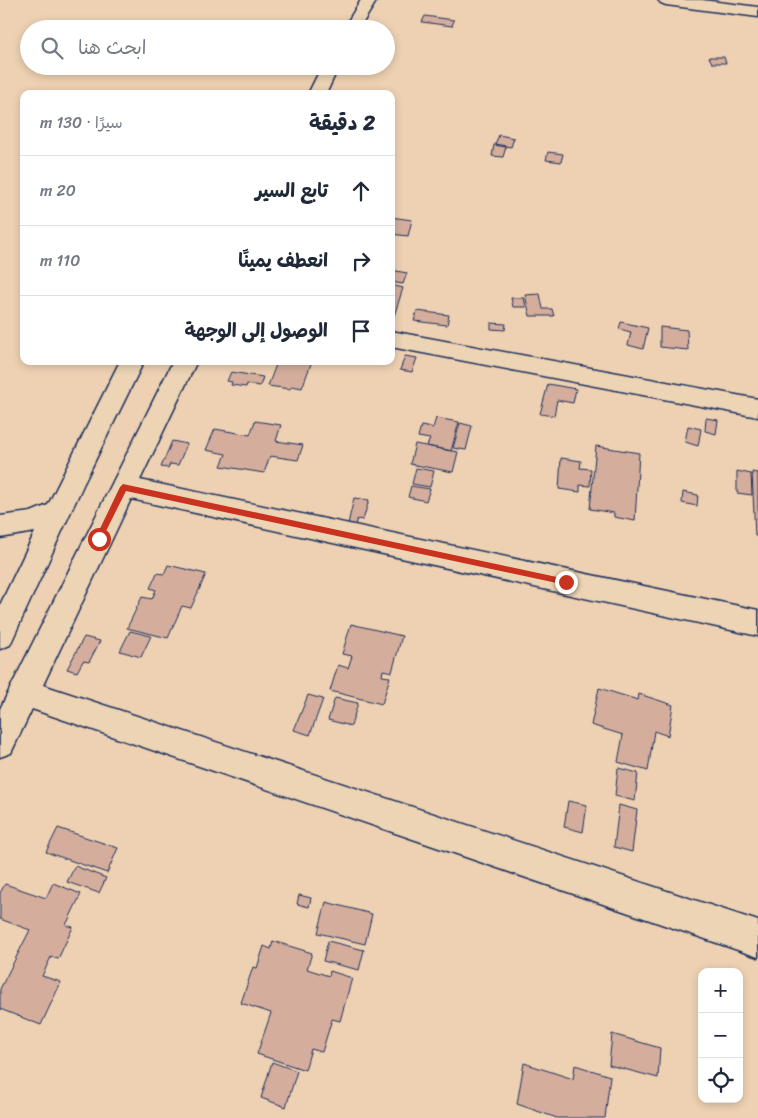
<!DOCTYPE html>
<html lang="ar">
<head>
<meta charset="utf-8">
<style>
  :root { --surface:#fff; --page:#f2f2f3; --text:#1f2937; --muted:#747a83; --line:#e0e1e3 }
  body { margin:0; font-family:Sriracha,"Playpen Sans Arabic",sans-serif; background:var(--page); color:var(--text); direction:rtl }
  .controls { position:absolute; right:15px; bottom:15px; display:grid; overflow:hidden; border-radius:10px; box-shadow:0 2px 8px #0003 }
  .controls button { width:45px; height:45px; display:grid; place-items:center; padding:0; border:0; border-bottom:1px solid var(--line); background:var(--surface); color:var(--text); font:25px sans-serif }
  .stop { position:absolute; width:15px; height:15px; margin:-11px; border:4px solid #c8321e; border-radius:50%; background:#fff }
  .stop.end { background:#c8321e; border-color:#fff; box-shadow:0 1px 5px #0008 }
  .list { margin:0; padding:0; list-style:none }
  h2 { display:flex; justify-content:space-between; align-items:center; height:65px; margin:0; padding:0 20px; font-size:21px }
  h2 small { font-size:16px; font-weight:400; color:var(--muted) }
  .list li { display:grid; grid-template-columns:32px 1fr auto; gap:15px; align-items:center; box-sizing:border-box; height:70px; padding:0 20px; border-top:1px solid var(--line) }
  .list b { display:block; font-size:19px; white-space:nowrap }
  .list em { font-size:16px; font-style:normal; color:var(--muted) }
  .icon { flex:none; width:28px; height:28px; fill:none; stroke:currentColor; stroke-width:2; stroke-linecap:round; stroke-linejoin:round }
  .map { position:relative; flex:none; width:758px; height:1118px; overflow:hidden; direction:ltr }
  .search { position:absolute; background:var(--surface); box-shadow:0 2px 8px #0003; left:20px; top:20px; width:375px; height:55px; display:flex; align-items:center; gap:12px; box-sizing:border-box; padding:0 18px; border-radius:28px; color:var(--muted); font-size:19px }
  .panel { position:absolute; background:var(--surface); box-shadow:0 2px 8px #0003; left:20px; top:90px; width:375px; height:275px; border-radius:10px; direction:rtl }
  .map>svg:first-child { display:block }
</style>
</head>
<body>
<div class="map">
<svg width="758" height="1118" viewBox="0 0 758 1118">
  <rect width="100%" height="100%" fill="#eed1b2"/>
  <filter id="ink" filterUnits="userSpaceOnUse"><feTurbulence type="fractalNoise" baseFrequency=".02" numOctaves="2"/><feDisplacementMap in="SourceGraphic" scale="10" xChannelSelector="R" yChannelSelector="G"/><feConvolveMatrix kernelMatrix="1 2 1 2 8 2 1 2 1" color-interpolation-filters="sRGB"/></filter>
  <g filter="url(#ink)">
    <!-- building -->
    <path fill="#d4ad9c" stroke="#1b2f5e" d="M425,16L454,20L452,26L422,22Z
      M709,57H724L726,63H712Z
      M499,135L514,138L511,147L495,144Z
      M494,145L506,147L503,157L492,156Z
      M548,152L563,154L561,162L546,160Z
      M391,217L412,220L408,236L391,234Z
      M391,270L407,273L403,284L391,282Z
      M391,285L403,288L394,316L391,315Z
      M540,294L543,309H552L554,316H530L525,295Z
      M511,298H524L526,307H513Z
      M417,311L449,315L447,325L414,321Z
      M621,322L648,328L643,349L628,345L631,332L619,329Z
      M491,323L506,324L505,330L491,329Z
      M660,327L687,330L688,350L660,347Z
      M405,356L417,358L412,372L400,370Z
      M271,361H312L302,388L292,386L290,389L268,386L277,362Z
      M231,372L263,377L260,386L247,384L246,387L231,385L232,382L227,381Z
      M548,384L576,389L573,403L557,400L554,416L540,414Z
      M436,418L459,422L451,451L427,446L430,439L418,437L421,426L433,428Z
      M706,418L718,420L716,434L705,431Z
      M255,421L281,425L276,441L303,445L298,460L270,456L264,473L221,466L226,454L206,450L215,429L250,435Z
      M460,423L472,426L466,450L453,448Z
      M688,426L701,429L698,446L685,442Z
      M172,441L187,444L178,465L170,464L168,468L161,467Z
      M415,444L458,452L453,472L410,464Z
      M596,446L639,453L635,521L614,517V513L590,509Z
      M561,458L581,461L580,468L591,469L590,486L580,485V492L559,489Z
      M416,468L434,471L430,487L412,484Z
      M737,471L751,474L752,495L737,493Z
      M752,472L758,473V536H755Z
      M411,486L430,489L426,501L408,497Z
      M683,492L698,495L697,506L682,503Z
      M354,498L369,500L363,520L357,519L355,525L348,524Z
      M168,565L206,574L191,608L182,606L168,638L127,628L142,597L152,599L156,590L150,588L157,573L164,574Z
      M351,624L402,636L392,672L383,670L382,676L390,677L382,704L330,691L338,665L348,668L352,656L342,654Z
      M130,631L151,636L141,657L120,651Z
      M84,637L100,641L89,662L83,661L77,672L67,669Z
      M599,688L638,700L639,694L673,705L668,736L654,731L648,771L618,762L623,735L591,725Z
      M308,695L323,699L310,735L294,730Z
      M335,698L358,703L351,726L328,720Z
      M618,768L638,773L635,801L615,796Z
      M568,801L587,805L583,832L564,827Z
      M619,805L637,810L632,852L614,847Z
      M58,828L118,848L107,873L46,852Z
      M75,866L106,878L99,893L67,882Z
      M53,883L81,894L66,925L73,927L58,959L51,957L42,976L61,982L41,1025L0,1009V989L30,930L0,919V893L5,884L46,898Z
      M299,895L311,898L309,907L297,904Z
      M326,902L372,914L365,944L318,933Z
      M273,941L312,953L307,969L329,976L330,971L352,978L340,1021L332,1019L322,1052L311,1049L305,1070L257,1054L271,1013L241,1003L253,967L257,968L264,946L271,949Z
      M328,941L364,950L359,970L323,961Z
      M612,1034L660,1048L658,1078L609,1065Z
      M272,1062L297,1071L286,1107L261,1098Z
      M524,1063L573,1079L575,1065L610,1076L605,1118H557L517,1104Z"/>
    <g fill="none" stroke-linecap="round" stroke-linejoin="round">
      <defs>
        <path id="minor" d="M361,0H377L359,29H343Z
          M658,0H702L758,7V17L666,5L661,3Z
          M322,66H339L326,94H308Z
          M391,331L758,399V417L391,347Z
          M120,361H144L84,483L10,645L0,649V605L35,532L0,538V516L31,512L48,505Z
          M173,361H197L140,480L758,610V636L131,499L43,685L758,921V957L32,709L11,753L0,757V709Z"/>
      </defs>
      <!-- minor casing -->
      <use href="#minor" stroke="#1b2f5e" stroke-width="3"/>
      <!-- minor -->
      <use href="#minor" fill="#ecd4b4" fill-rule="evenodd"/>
    </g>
  </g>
  <!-- route -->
  <path fill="#c8321e" d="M123,484L566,579L570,582L566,585L126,491L101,541H96L95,539L120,487Z"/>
</svg>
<div class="controls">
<button>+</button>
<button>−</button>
<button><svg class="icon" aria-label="locate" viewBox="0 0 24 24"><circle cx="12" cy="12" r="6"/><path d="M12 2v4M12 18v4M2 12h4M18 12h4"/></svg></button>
</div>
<div class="stop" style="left:99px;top:539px"></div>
<div class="stop end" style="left:566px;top:582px"></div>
<div class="search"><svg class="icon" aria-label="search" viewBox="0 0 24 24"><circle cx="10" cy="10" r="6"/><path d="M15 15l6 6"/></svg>ابحث هنا</div>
<section class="panel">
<h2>2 دقيقة<small>سيرًا · 130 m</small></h2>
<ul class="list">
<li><svg class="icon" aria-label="ahead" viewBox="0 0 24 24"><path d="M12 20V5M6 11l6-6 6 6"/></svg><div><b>تابع السير</b></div><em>20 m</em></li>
<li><svg class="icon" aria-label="right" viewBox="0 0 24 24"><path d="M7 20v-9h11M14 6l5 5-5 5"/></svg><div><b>انعطف يمينًا</b></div><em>110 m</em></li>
<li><svg class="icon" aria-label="arrive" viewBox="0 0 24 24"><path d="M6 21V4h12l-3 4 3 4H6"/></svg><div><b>الوصول إلى الوجهة</b></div></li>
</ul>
</section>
</div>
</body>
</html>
